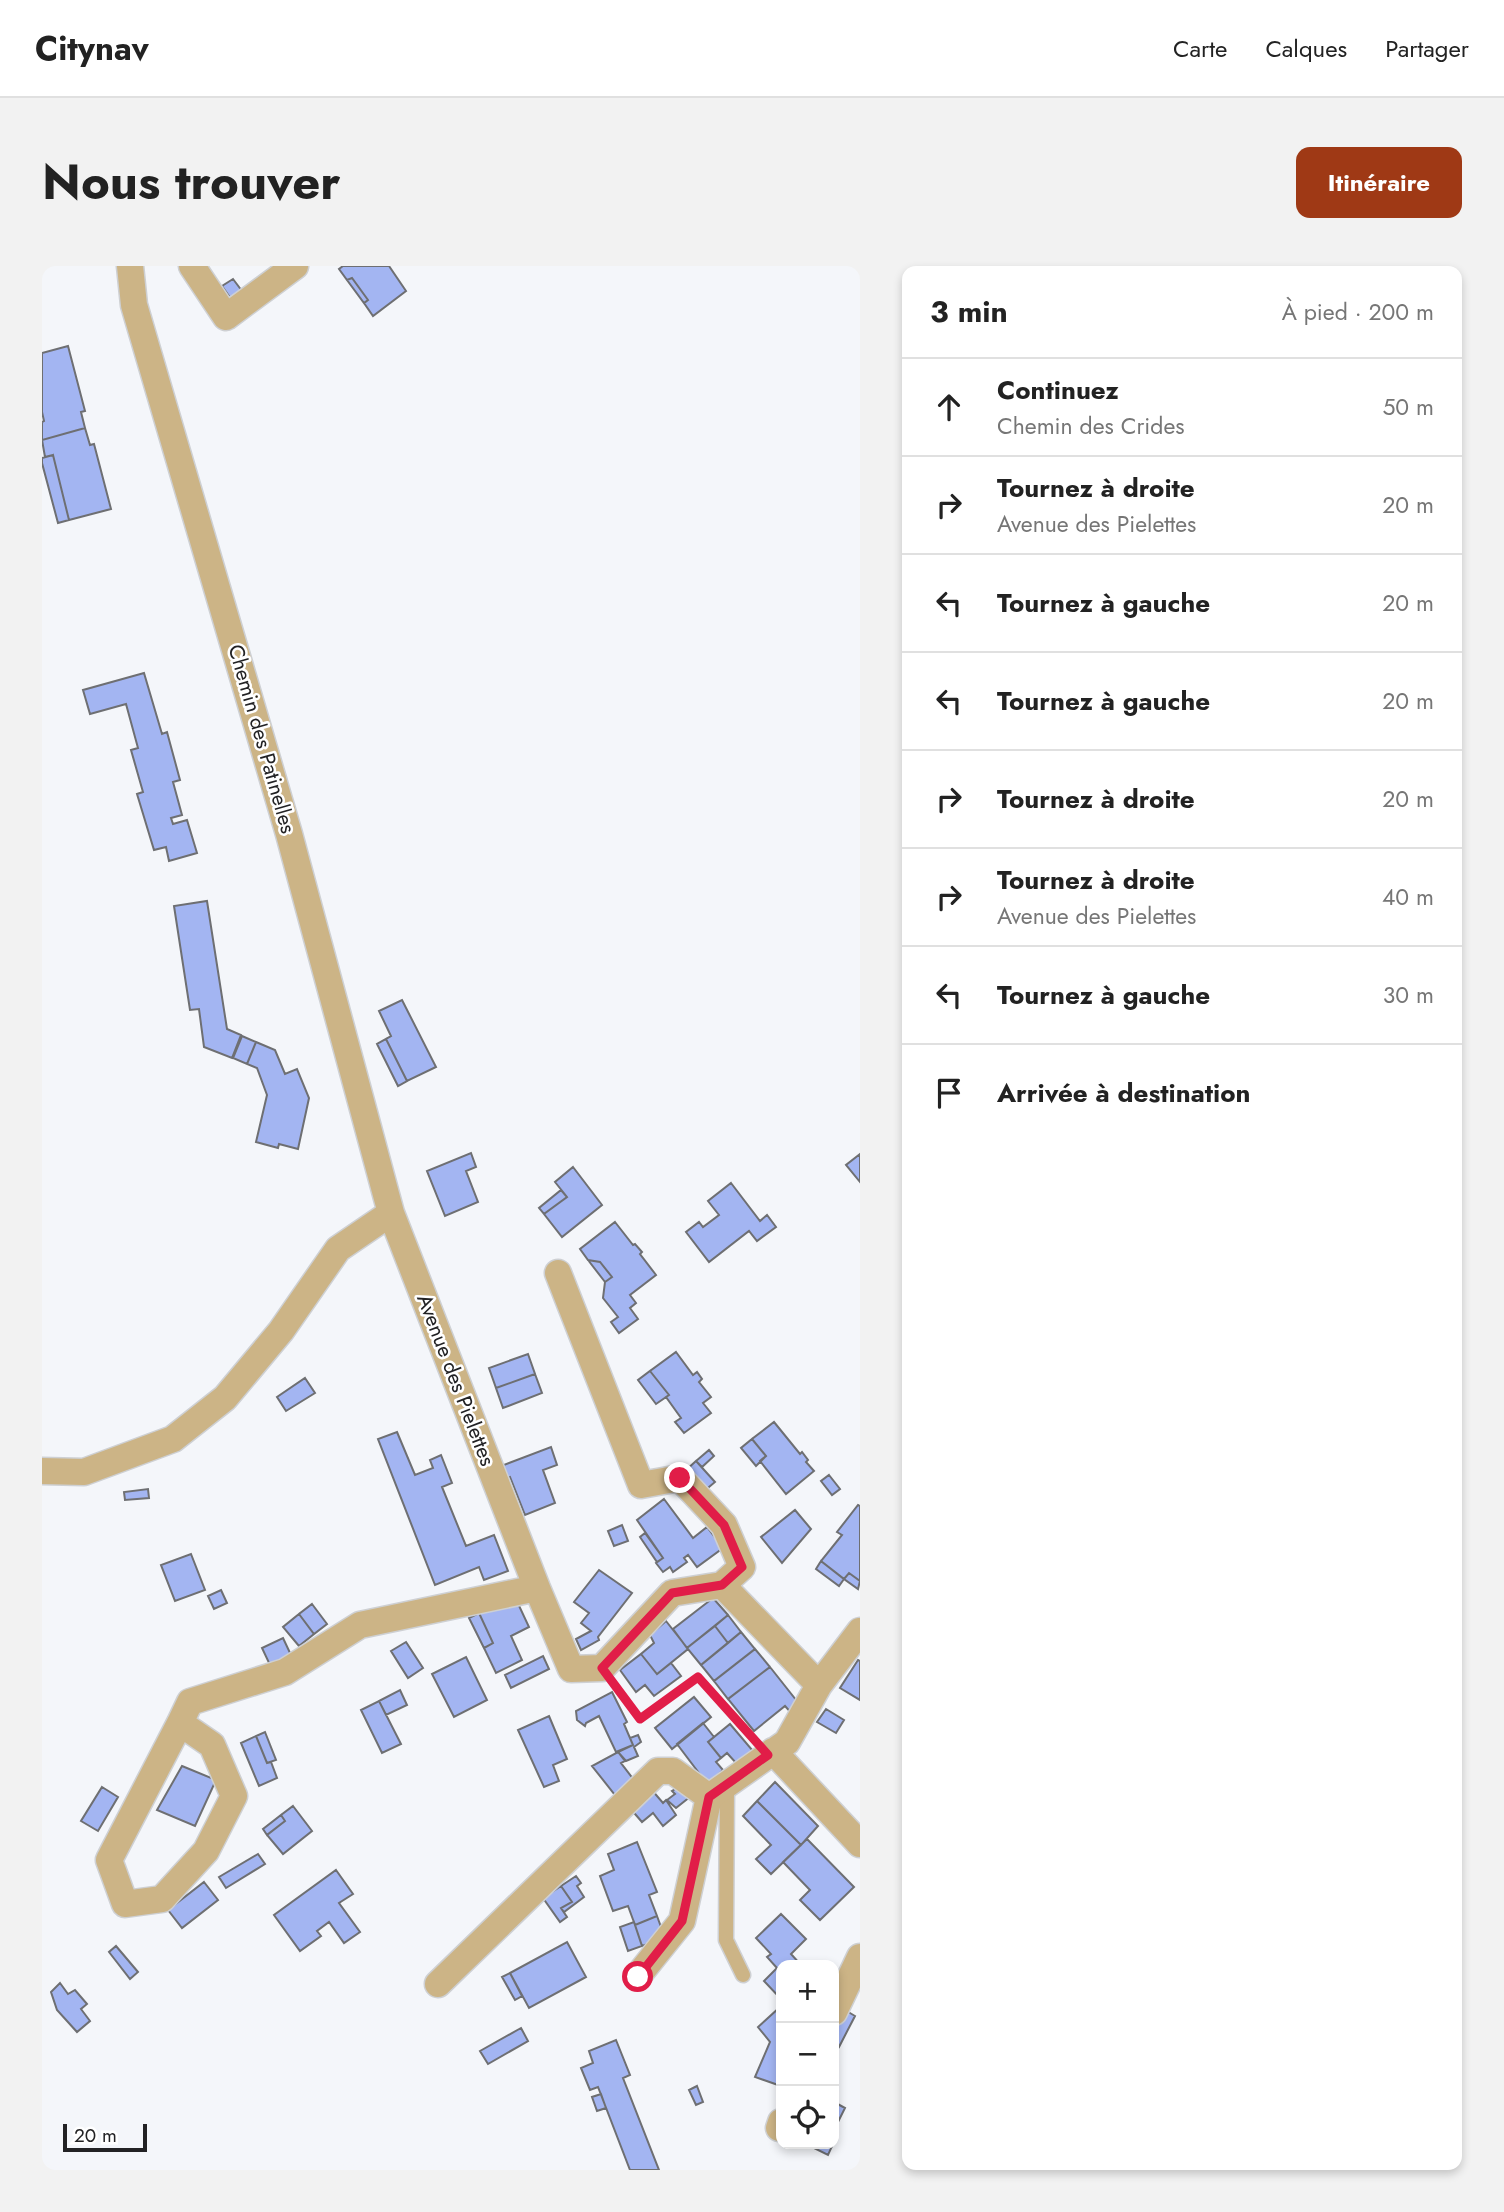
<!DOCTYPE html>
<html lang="fr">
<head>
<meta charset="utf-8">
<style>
  :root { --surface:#fff; --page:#f2f2f2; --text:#222; --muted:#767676; --line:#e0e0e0; --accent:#9f3915 }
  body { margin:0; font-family:Jost,sans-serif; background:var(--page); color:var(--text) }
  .controls { position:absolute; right:21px; bottom:21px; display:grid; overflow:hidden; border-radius:14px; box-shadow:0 4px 10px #0003 }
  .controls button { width:63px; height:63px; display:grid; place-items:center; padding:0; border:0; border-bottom:2px solid var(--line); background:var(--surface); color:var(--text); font:35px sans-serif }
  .scale { position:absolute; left:21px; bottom:18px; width:84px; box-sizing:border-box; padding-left:7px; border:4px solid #222224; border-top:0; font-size:19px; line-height:24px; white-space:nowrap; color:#222224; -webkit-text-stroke:5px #fff; paint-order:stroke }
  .stop { position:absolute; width:21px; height:21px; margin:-16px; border:5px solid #e11d48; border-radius:50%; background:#fff }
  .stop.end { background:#e11d48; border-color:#fff; box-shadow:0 2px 7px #0008 }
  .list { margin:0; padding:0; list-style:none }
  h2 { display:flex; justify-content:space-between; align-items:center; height:91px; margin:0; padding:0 28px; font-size:30px }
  h2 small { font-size:23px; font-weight:400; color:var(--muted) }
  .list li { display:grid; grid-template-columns:46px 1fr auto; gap:21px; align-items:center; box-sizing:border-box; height:98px; padding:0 28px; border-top:2px solid var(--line) }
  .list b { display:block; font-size:26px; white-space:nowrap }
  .list p { margin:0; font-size:23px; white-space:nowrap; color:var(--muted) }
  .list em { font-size:23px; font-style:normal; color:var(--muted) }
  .icon { flex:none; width:38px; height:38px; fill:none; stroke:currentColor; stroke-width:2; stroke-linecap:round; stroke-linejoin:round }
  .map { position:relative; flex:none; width:818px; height:1904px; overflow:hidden; border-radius:14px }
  header { display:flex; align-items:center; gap:42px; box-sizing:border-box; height:98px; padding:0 35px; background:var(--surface); border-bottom:2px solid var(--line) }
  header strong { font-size:33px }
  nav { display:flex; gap:38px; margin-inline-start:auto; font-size:24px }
  .intro { display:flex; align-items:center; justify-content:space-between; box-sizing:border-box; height:168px; padding:0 42px }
  h1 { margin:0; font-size:49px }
  .button { padding:18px 32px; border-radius:14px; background:var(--accent); color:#fff; font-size:24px; font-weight:700 }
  main { display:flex; gap:42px; padding:0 42px }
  aside { flex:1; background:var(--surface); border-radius:14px; box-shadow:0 4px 10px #0003 }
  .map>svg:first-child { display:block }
</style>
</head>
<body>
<header>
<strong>Citynav</strong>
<nav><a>Carte</a><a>Calques</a><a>Partager</a></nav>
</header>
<div class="intro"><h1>Nous trouver</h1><a class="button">Itinéraire</a></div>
<main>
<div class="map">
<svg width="818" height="1904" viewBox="0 0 818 1904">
  <rect width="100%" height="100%" fill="#f4f6fa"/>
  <!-- building -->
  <path fill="#a3b5f2" stroke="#6e6f72" stroke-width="2" d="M301,0H347L364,25L331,50L322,37L326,34L310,12L305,14L297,3Z
    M310,12L326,34L322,37L305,14Z
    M191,13L200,25L189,33L180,20Z
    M26,80L43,145L39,146L43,162L0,174V156L2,155L0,146V87Z
    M43,162L48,179L52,178L69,243L27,254L11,189L3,191L0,174Z
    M11,189L27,254L16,257L0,197V192Z
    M102,407L120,468L125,466L138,514L131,516L140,549L129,552L131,558L145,554L155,587L127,595L124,581L112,584L95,528L101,526L89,484L96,482L84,438L48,448L41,424Z
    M165,635L185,763L199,769L190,792L162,781L157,743L148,744L132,640Z
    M360,734L394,801L365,815L344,773L349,770L337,745Z
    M200,770L214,776L205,798L191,792Z
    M344,773L365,815L356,820L335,778Z
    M214,776L233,784L243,808L255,803L267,832L256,883L237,878L236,882L214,876L225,829L215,802L205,798Z
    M429,887L434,901L424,905L436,936L403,950L385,905Z
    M818,888V916L804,899Z
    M531,901L560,939L520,971L502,948L525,931L513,916Z
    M689,917L718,955L725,949L734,961L715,975L707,965L667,996L644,966L657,956L661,961L677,949L666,935Z
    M519,924L525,931L502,948L497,942Z
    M573,956L591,979L593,978L600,986L598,988L614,1009L588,1029L594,1037L588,1042L596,1053L577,1067L569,1056L576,1051L561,1032L563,1016L570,1011L558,996L546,994L538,983Z
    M546,994L558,996L570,1011L563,1016Z
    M634,1086L651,1109L655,1106L660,1113L657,1116L669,1131L661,1137L669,1147L642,1167L633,1156L639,1152L624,1131L627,1129L608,1105Z
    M486,1088L493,1108L454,1122L447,1102Z
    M608,1105L627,1129L614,1138L596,1114Z
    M493,1108L500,1127L461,1142L454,1122Z
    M263,1112L273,1127L244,1145L235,1131Z
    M732,1156L758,1188L760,1186L766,1194L764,1196L772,1205L744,1228L718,1195L724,1190L710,1173Z
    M355,1166L373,1209L391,1202L388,1194L399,1189L410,1217L400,1221L424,1280L452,1269L466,1305L442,1314L437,1301L393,1319L336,1173Z
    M710,1173L724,1190L714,1200L699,1182Z
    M509,1181L515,1199L501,1204L513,1237L483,1249L468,1211L463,1213L459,1200Z
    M667,1184L672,1190L660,1201L654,1195Z
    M654,1195L673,1216L661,1226L643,1205Z
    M787,1209L798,1223L790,1229L779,1215Z
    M106,1223L107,1232L83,1234L82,1226Z
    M622,1233L651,1272L665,1261L681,1282L655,1301L646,1289L642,1292L645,1296L631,1306L628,1301L621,1306L614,1297L621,1292L595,1254Z
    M816,1239L818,1240V1315L807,1307L802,1313L779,1295L800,1269L795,1266Z
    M753,1244L769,1263L740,1297L719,1271Z
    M580,1259L586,1275L572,1280L566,1265Z
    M603,1267L621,1292L615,1296L598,1271Z
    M149,1288L163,1324L133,1335L119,1299Z
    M779,1295L802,1313L797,1320L774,1303Z
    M557,1304L590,1327L556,1371L557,1374L539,1384L534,1373L549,1365L539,1357L547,1347L532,1336Z
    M807,1307L818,1315L816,1323L802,1313Z
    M179,1324L185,1337L172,1343L166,1330Z
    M472,1329L487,1361L469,1370L480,1394L454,1407L442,1382L451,1377L437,1347Z
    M671,1332L686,1349L645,1382L631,1363Z
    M270,1338L285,1358L272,1368L257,1348Z
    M437,1347L451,1377L442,1382L427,1352Z
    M257,1348L272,1368L257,1380L241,1361Z
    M686,1349L699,1366L686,1377L673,1360Z
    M624,1355L646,1383L615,1408L599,1388L612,1377L608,1369Z
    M673,1360L686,1377L659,1399L645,1382Z
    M699,1366L713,1383L672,1415L659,1399Z
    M241,1372L249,1389L228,1399L220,1382Z
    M364,1376L381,1402L366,1412L349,1385Z
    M713,1383L728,1401L686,1433L672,1415Z
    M599,1388L615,1408L629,1397L639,1410L612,1430L603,1419L594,1426L578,1404Z
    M501,1390L507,1403L469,1422L463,1409Z
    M424,1391L445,1434L412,1451L390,1408Z
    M816,1394L818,1395V1434L798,1422Z
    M728,1401L758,1439L751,1449L743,1440L712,1465L686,1433Z
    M358,1424L365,1439L344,1449L337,1435Z
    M570,1426L585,1456L582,1458L591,1479L574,1486L557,1450L544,1457L543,1460L535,1454L534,1445Z
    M652,1431L669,1451L630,1483L613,1462Z
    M337,1435L359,1478L340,1487L319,1444Z
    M784,1443L802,1454L794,1467L775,1456Z
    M507,1450L525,1493L511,1499L517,1515L502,1521L476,1464Z
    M661,1457L672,1471L666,1476L679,1492L674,1496L681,1504L668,1517L663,1515L635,1478Z
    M688,1458L711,1485L694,1497L685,1487L679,1492L666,1476Z
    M223,1466L234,1494L225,1497L214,1470Z
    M596,1469L599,1476L592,1481L596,1490L584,1495L576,1486L591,1479L588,1472Z
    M214,1470L225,1497L229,1496L235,1512L217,1520L199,1477Z
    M576,1486L583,1495L579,1497L592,1514L573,1529L550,1500Z
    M140,1500L174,1514L153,1560L115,1544Z
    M733,1516L776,1560L759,1579L715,1535Z
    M640,1519L649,1530L634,1542L625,1534L633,1528L630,1525Z
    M60,1521L76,1531L56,1565L39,1555Z
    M609,1523L621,1537L624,1534L634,1549L621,1560L611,1547L600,1556L587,1541Z
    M715,1535L759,1579L729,1608L714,1593L729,1579L701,1550Z
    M251,1540L270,1565L241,1588L225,1569L243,1555L239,1549Z
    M239,1549L243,1555L225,1569L221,1563Z
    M765,1573L812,1621L778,1654L758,1634L768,1624L741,1596Z
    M595,1576L615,1626L607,1629L615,1650L593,1659L586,1640L571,1645L558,1610L572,1604L566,1588Z
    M216,1588L223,1598L184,1622L177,1611Z
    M294,1604L311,1628L297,1637L318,1666L302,1677L287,1656L275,1665L279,1670L258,1685L232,1649Z
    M534,1610L539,1617L535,1620L542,1631L522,1646L519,1642L530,1636L519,1620Z
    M162,1616L176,1634L140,1662L126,1644Z
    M519,1620L530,1636L519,1642L525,1651L518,1656L501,1632Z
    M739,1648L764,1673L749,1688L759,1699H739V1733L722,1715L735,1702L725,1691L729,1688L714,1672Z
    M615,1650L623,1672L600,1680L593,1659Z
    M592,1656L600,1680L586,1685L578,1661Z
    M525,1676L544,1711L487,1742L468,1707Z
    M74,1680L96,1706L88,1713L67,1686Z
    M468,1707L480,1730L473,1734L460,1711Z
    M18,1717L26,1728L33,1724L45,1738L39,1743L48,1755L35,1766L15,1744L9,1726Z
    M737,1742L739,1744V1820L713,1811L728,1776L716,1761Z
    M803,1744L813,1750L797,1781L792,1778V1767Z
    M479,1762L486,1775L446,1798L438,1785Z
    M574,1774L588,1809L581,1812L617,1904H588L556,1821L548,1824L539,1802L551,1797L547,1785Z
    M655,1820L661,1836L654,1839L647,1824Z
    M559,1828L564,1842L555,1845L550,1831Z
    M792,1836L803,1842L792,1864Z
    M764,1878H791L786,1889Z"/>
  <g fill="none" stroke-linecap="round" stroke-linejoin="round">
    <defs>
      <path id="lane" d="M685,1518L684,1674L701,1709"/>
      <path id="street" d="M88,0L92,39L247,568L349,947L495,1322L529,1403L560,1402L630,1327L680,1319L777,1419L818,1365
        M150,0L184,51L253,0
        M516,1007L599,1219L638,1212L682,1259L700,1301L680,1319
        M0,1205L42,1206L131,1173L183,1132L239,1065L296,983L349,947
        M138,1457L170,1479L192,1530L164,1585L120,1633L83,1638L67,1594L138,1457L148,1436L243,1406L318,1359L495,1322
        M731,1485L818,1578
        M667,1531L745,1476L777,1419
        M595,1711L640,1655L667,1531
        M396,1718L616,1505H631L667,1531
        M792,1746L818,1691
        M737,1862L739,1856"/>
    </defs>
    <!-- lane casing -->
    <use href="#lane" stroke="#ced0d3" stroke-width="17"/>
    <!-- street casing -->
    <use href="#street" stroke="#ced0d3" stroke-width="29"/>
    <!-- path -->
    <path stroke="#929396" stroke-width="4.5" stroke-dasharray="3.5 3.5" stroke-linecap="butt" d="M575,1422L598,1453L656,1411L708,1469"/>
    <!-- lane -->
    <use href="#lane" stroke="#ccb486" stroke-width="14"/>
    <!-- street -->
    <use href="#street" stroke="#ccb486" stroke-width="26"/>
  </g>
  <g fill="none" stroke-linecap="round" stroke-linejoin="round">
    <!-- route -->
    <path stroke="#e11d48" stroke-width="9" d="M596,1711L640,1655L667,1531L726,1489L656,1411L598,1453L560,1402L630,1327L680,1319L700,1301L682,1259L638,1212"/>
  </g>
  <g text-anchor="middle" stroke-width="5" stroke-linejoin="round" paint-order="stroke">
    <!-- street labels -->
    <g font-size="21" fill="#222224" stroke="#fff">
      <text transform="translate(220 473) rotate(74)" y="7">Chemin des Patinelles</text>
      <text transform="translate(414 1114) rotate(69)" y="7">Avenue des Pielettes</text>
    </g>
  </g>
</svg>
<div class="controls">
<button>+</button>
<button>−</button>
<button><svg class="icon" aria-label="locate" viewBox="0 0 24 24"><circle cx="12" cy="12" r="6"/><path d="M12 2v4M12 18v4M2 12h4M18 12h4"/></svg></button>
</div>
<div class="scale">20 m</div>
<div class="stop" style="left:596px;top:1711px"></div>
<div class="stop end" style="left:638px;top:1212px"></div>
</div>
<aside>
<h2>3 min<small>À pied · 200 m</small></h2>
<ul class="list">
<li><svg class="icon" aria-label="ahead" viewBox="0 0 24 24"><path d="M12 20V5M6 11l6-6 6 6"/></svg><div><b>Continuez</b><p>Chemin des Crides</p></div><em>50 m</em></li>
<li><svg class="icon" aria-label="right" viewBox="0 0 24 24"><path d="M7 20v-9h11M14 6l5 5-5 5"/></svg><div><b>Tournez à droite</b><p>Avenue des Pielettes</p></div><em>20 m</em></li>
<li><svg class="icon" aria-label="left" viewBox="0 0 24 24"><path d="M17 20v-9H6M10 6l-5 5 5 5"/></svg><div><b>Tournez à gauche</b></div><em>20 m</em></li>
<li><svg class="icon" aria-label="left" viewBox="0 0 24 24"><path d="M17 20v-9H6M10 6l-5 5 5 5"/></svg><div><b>Tournez à gauche</b></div><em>20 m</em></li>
<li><svg class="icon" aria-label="right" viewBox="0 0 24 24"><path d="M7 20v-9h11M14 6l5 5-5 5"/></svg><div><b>Tournez à droite</b></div><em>20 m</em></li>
<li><svg class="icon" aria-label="right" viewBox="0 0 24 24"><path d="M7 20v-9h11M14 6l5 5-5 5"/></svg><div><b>Tournez à droite</b><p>Avenue des Pielettes</p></div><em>40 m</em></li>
<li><svg class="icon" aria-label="left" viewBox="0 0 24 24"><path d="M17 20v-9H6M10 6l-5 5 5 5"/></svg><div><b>Tournez à gauche</b></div><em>30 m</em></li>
<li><svg class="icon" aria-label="arrive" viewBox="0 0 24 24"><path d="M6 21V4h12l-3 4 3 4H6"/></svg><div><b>Arrivée à destination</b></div></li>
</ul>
</aside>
</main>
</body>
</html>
